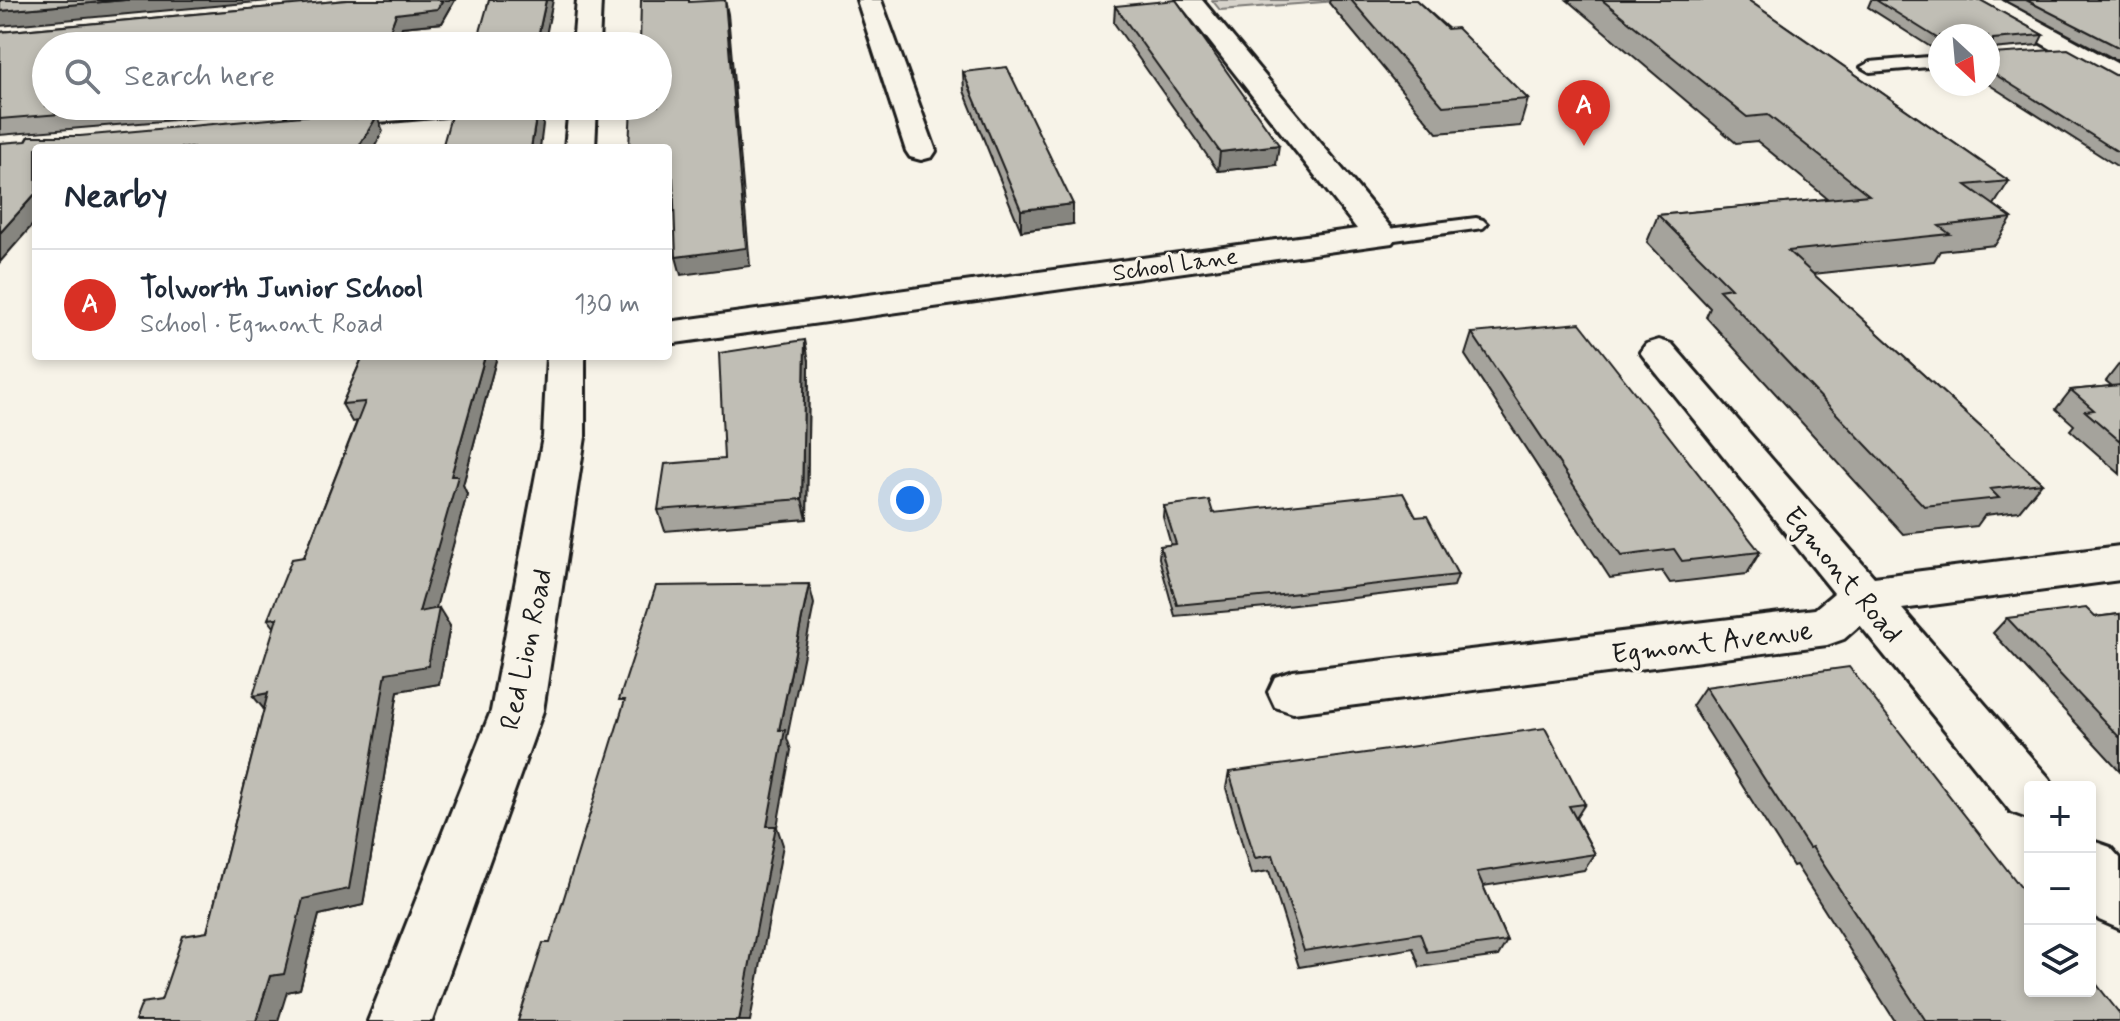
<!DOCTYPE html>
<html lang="en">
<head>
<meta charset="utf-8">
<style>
  :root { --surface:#fff; --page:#f6f6f7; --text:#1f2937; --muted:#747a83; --line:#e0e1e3; --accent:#d93025 }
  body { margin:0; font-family:Mynerve,sans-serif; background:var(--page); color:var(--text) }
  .controls { position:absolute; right:24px; bottom:24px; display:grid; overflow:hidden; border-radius:8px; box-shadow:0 4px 12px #0003 }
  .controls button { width:72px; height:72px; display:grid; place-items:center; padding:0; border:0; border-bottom:2px solid var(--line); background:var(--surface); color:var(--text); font:40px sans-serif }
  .compass { position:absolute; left:1928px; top:24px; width:72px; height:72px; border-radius:50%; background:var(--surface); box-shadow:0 4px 12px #0003; rotate:154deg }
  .you { position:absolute; left:910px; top:500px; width:28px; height:28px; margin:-20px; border:6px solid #fff; border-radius:50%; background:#1a73e8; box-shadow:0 0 0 12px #1a73e833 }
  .badge { display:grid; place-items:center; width:52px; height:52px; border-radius:50%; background:var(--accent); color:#fff; font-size:26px; font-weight:700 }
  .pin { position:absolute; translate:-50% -66px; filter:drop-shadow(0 2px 4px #0008) }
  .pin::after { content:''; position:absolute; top:42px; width:28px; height:24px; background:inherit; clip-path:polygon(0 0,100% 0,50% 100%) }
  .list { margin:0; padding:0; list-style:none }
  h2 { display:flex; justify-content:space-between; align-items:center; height:104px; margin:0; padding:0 32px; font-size:34px }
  h2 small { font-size:26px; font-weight:400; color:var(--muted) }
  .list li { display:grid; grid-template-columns:52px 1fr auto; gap:24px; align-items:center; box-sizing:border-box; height:112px; padding:0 32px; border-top:2px solid var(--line) }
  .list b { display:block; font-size:30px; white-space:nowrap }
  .list p { margin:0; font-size:26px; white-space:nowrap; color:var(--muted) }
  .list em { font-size:26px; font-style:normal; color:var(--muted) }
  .icon { flex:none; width:44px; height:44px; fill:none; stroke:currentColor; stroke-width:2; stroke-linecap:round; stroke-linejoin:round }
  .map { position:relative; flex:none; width:2120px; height:1021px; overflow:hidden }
  .search { position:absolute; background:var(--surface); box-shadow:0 4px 12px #0003; left:32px; top:32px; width:640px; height:88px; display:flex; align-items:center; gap:20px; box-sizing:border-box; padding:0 28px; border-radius:44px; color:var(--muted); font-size:30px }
  .panel { position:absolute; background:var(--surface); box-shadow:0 4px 12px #0003; left:32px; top:144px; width:640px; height:216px; border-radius:8px }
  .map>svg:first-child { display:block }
</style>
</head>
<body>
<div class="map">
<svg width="2120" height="1021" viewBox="0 0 2120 1021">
  <rect width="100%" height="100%" fill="#f7f3e8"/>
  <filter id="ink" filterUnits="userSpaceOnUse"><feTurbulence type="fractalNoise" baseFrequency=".0125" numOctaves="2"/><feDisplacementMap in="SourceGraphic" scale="16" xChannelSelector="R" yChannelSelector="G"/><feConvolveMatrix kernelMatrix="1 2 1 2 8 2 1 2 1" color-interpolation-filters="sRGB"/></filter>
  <g filter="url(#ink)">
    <!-- green -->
    <path fill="#d7d3cb" stroke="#7a7874" stroke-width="2" d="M1212,0H1350L1220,10Z"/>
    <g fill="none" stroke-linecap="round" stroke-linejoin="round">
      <defs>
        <path id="service" d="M1940,56V66L1870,72L1861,67L1870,62Z
          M1476,218L1483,220L1487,224L1483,228L1380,242L1369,236L1380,230Z"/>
        <path id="minor" d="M857,0H881L936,151L932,157L921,160L910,157L906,151Z
          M1177,0H1202L1392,229L1397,236L1392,243L668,344V322L1357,229Z
          M1970,0H2001L2120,65V84L2110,82L1973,5Z
          M359,106H471L467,112L457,115L300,129L290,126L285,120L290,114Z
          M1659,340L1672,344L1874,577L2120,546V580L1902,609L2049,778L2054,787H2030V819L2011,812L1860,625L1844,639L1827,645L1293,713L1275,707L1268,692L1275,677L1293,671L1815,609L1834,593L1646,360L1640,352L1646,344Z
          M2090,840L2110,847L2120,858V929L2099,920L2090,909Z"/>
        <path id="tertiary" d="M577,0H601L599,46H573Z
          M569,106H597L595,148H565Z
          M547,356H585V437L543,711L432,1021H368L491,711L543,437Z"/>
      </defs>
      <!-- service casing -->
      <use href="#service" stroke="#1c1c1c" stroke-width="6"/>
      <!-- minor casing -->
      <use href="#minor" stroke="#1c1c1c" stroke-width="6"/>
      <!-- tertiary casing -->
      <use href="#tertiary" stroke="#1c1c1c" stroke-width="6"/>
      <!-- service -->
      <use href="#service" fill="#f7f3e8" fill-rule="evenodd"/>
      <!-- minor -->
      <use href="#minor" fill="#f7f3e8" fill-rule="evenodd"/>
      <!-- tertiary -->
      <use href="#tertiary" fill="#f7f3e8" fill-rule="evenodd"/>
    </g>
    <!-- wall -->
    <path fill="#a5a39c" stroke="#1c1c1c" stroke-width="2" d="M347,0H455L442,23L402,27L395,46H46V106H339L0,135V32Z
      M1330,0H1416L1528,99L1520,126L1437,133L1329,3Z
      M1567,0H1748L2009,181L1994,205L2012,218L1995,245L1940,251L1934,261L1813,274L2042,483L2019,511L1985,515L1977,526L1903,534L1706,317L1710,308L1647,242L1658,215L1828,199L1757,141L1736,143Z
      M1871,0H1980L2043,35L2038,45L1992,49V54L2120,76V168L1988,84V36H1940V53L1868,7Z
      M2003,0H2120V62Z
      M1115,6L1276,165L1218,171L1114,23Z
      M963,72L1073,224L1021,231L964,91Z
      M1472,333L1760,552L1747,574L1670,583L1662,571L1610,578L1465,355Z
      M363,356H497L463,485L467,494L435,609L450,626L439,684L398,691L363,905L319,915L300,989L287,992L161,1000L207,932L264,709L274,627L268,619L304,557L357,421L352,422L342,404Z
      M809,361L807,519L665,531L658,510L724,459Z
      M2120,363V474L2070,430L2074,425L2056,409L2071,390L2112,386L2106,381Z
      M1164,506L1213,513L1416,517L1458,575L1454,586L1278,607L1175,616L1159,558L1160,546L1171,545L1163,517Z
      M2120,614V771L1993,633L2007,618L2095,617Z
      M1705,687L2120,1021H1895L1796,865L1793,866L1692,706Z
      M1229,772L1585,804L1576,818L1595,854L1584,870L1483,886L1507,941L1498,956L1420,967L1413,948L1299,967L1269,871L1251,874L1226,788Z"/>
    <!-- shaded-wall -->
    <path fill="#86857f" stroke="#1c1c1c" stroke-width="2" d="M125,0H279L0,26V11Z
      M443,0H455L442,23L402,27L395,46H384L396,14Z
      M546,0H553L544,46H536Z
      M725,0L728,14L750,266L681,275L676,257Z
      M538,106H544L545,109L540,148H531Z
      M377,116L383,131L374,148H358Z
      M1279,145L1276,165L1218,171L1220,152Z
      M668,178H673L678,196L668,197Z
      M36,193V221L0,262V233Z
      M1073,204V224L1021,231V210Z
      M805,340L809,361L807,519L802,499Z
      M485,356H497L463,485L467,494L430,630L419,612L451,476Z
      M809,584L814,604L787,738L791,750L777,827L783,845L750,1021H739L767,826L779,730Z
      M439,608L450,626L439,684L398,691L363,905L319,915L300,989L287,992L278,1021H256L270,976L303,899L386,673Z
      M268,693L267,713L253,696Z"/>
    <!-- building -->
    <path fill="#c0beb5" stroke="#1c1c1c" stroke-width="2" d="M0,0H125L0,11Z
      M347,0H443L437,9L396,14L384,46H46V106H157L0,119V32Z
      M489,0H546L536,46H476Z
      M641,0H689V2L725,0L746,248L676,257L673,178H668V148H629L631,106H658V46H640Z
      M1176,0L1279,145L1220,152L1115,6Z
      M1351,0H1416L1447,29L1457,28L1528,99L1443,106Z
      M1602,0H1748L2009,181L1966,185L2012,218L1939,226L1950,234L1788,251L2042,483L1990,489L1999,498L1924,506L1719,290L1731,288L1658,215L1869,195L1768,115L1747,117Z
      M1876,0H1980L2043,35L1993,39L1992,54L2068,49L2115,75L2120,76V153L1988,70V36H1940V40Z
      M2026,0H2120V48Z
      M1007,67L1073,204L1021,210L963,72Z
      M458,106H538L531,148H442L453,109H457Z
      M358,111L356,118L377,116L358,148H36V193L0,233V143L26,141L29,136H80Z
      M1580,323L1760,552L1682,561L1674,549L1621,556L1472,333Z
      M805,340L802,499L658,510L665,464L724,459L719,353Z
      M363,356H485L451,476H458L419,612L439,608L428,666L386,673L349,889L303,899L284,974L270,976L256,1021H135L142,1003L161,1000L183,936L207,932L268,693L253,696L277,618L268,619L292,559L304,557L365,402L342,404Z
      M2120,385V441L2085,411L2094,410L2071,390Z
      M1403,493L1416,517L1427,516L1458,575L1281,595L1177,605L1160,546L1176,544L1164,506L1209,500L1213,513Z
      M809,584L779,730H785L767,826H776L739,1021H518L543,943H550L625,700H619L656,586Z
      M2086,608L2095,617L2120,614V738L2007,618Z
      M1849,667L2030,899V991H2090V976L2120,1014V1021H1926L1812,847L1809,848L1705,687Z
      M1545,728L1585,804L1569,806L1595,854L1477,872L1507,941L1427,952L1420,933L1304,951L1273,855L1255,858L1229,772Z"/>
  </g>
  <g text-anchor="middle" stroke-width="6" stroke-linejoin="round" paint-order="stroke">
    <!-- far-street labels -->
    <g font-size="24" fill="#1c1c1c" stroke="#f7f3e8">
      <text transform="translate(1175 264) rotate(-8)" y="8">School Lane</text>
    </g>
    <!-- street labels -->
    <g font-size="28" fill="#1c1c1c" stroke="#f7f3e8">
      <text transform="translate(1844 574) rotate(50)" y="10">Egmont Road</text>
      <text transform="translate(1712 641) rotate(-7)" y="10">Egmont Avenue</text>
      <text transform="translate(525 649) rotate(-78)" y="10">Red Lion Road</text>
    </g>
  </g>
</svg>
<div class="controls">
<button>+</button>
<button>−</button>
<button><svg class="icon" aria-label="layers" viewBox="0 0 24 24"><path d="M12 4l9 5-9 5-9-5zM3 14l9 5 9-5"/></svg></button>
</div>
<svg class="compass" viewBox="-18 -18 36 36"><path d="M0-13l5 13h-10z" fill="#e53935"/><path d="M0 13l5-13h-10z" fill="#747a83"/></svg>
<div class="you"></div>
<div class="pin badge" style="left:1584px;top:146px">A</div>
<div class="search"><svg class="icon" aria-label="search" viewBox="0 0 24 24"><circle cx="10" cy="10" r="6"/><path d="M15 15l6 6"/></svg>Search here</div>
<section class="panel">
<h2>Nearby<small></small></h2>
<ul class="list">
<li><span class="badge">A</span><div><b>Tolworth Junior School</b><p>School · Egmont Road</p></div><em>130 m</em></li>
</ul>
</section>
</div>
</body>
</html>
